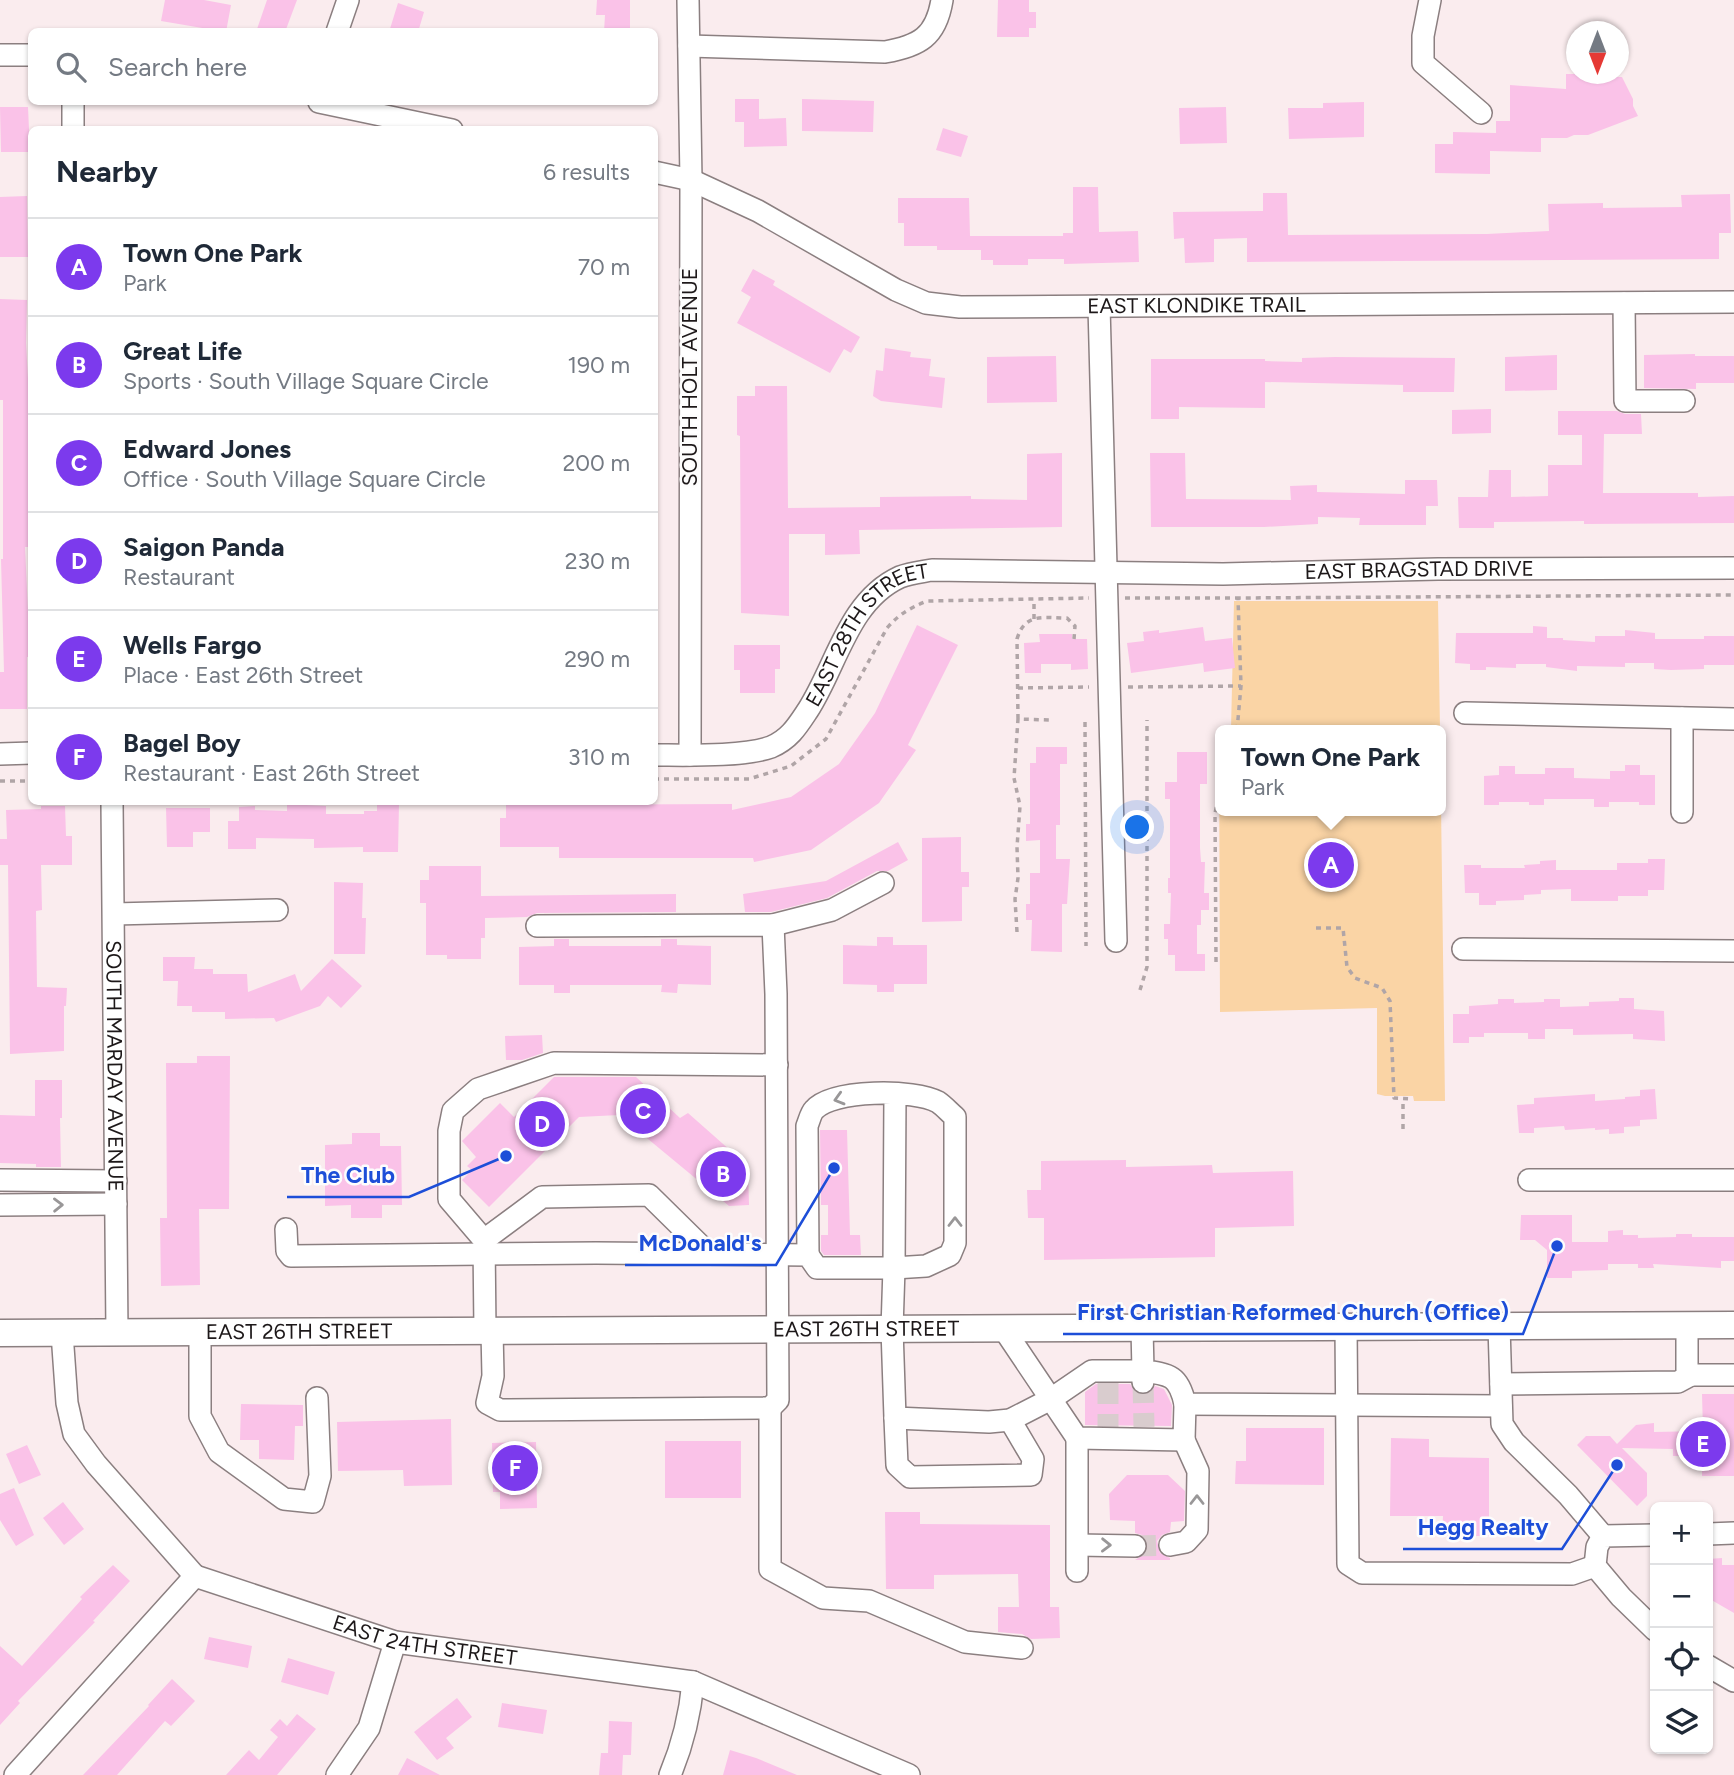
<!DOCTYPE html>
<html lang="en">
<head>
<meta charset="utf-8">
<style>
  :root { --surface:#fff; --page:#f2f2f3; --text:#1f2937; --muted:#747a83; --line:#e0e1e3; --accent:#7c3aed }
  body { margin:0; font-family:Figtree,sans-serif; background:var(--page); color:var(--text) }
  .controls { position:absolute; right:21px; bottom:21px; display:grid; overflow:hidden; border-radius:10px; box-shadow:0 2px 5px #0004 }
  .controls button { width:63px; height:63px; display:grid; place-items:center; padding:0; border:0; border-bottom:2px solid var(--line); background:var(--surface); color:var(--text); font:35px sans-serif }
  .compass { position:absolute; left:1566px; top:21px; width:63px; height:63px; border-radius:50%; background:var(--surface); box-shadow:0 2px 5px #0004; rotate:180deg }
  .you { position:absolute; left:1138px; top:828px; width:24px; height:24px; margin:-18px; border:5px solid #fff; border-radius:50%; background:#1a73e8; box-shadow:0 0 0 10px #1a73e833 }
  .badge { display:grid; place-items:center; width:46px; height:46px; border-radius:50%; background:var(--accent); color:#fff; font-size:23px; font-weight:700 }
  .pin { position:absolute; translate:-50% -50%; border:4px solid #fff; box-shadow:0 2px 7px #0006 }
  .popup { position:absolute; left:1215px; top:725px; width:231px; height:91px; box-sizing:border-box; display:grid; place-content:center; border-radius:10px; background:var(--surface); filter:drop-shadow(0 2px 5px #0005); font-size:23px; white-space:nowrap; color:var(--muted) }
  .popup b { font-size:26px; color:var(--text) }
  .popup::after { content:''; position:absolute; left:50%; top:100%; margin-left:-14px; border:14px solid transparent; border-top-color:var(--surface) }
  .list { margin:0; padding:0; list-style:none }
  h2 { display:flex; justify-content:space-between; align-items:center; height:91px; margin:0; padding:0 28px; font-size:30px }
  h2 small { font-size:23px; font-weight:400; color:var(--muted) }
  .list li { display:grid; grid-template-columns:46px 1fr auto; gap:21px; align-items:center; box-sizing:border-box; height:98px; padding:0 28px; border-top:2px solid var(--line) }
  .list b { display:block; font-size:26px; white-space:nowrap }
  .list p { margin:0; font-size:23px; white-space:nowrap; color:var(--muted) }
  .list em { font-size:23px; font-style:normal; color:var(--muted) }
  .icon { flex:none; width:38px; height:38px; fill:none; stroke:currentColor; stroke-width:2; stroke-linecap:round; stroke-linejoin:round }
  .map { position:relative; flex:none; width:1734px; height:1775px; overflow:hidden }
  .search { position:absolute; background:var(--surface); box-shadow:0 2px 5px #0004; left:28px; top:28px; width:630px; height:77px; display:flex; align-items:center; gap:18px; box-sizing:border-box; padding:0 24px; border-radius:10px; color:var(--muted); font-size:26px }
  .panel { position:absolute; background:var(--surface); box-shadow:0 2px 5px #0004; left:28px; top:126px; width:630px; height:679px; border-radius:10px }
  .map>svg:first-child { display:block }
</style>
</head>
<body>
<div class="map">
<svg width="1734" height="1775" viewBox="0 0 1734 1775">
  <rect width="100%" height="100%" fill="#faecee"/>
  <!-- green -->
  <path fill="#fad4a5" d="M1234,601H1438L1440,730H1221V811H1441V805L1445,1101H1414L1413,1096H1385L1377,1094V1008L1220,1012L1219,729H1231Z"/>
  <!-- building -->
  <path fill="#fac2e8" d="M165,0H204L231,5L226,32L161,21Z
    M267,0H297L285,32H256Z
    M597,0H630V32H604L605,15H596Z
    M998,0H1029V12H1036V28H1029V37H997Z
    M398,3L424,12L418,32H389Z
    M1566,74H1609L1610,77H1622L1633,99V106L1638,116L1588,135H1574L1567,138H1541V152L1490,151V174L1435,173V144H1453V132L1496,133V121H1510V85L1566,89Z
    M735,99H759V119L786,118L787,146L744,147V122H735Z
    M802,99L874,101L873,132L802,131Z
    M1364,102V137L1289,139L1288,108H1323V103Z
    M0,107H28L30,152H1Z
    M1226,107L1227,143L1180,144L1179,108Z
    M943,128L968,136L961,157L936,150Z
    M1073,187H1098L1099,232L1138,231L1139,262L1064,264V259H1028V265H993V260H981V250H937V246H904V223H898V198H969L970,236H1063V233H1073Z
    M1263,193H1287L1288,235L1487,234L1549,231L1548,204L1603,203V208L1682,207L1681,195L1730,194L1731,233H1719V259L1247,262V238L1214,239V262L1185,263L1184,238L1174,239L1173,212L1263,211Z
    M27,196L28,257H0V197Z
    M753,269L775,281L773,285L860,337L851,353L844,349L830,373L737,323L751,297L741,291Z
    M0,299L27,300L26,343L30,414V547H25L29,633L30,657H27V709H0V672H4L1,559H3V400H0Z
    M885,348L911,352L910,357L931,359L929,376L945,378L942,408L881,401L873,396L876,370L883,371Z
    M1695,354V356H1734V383H1696V389L1644,388V355Z
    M1557,355V390L1505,391V357Z
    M1056,356L1057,402L987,403V357Z
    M1335,357L1455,358L1454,392H1403V385L1265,382V408L1179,407V419H1151V359H1265V361L1302,362V358Z
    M755,386H787L788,508L880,507V497L971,496V499L1027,500V454L1062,453V527L859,530L860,554L825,555V534H789V616L741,613L740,436L737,435V396H755Z
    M1491,409V433L1452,434V410Z
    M1558,411H1617L1625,414H1641L1642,434H1604L1603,493H1698V497L1734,496V523L1584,524V521L1494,522V528H1459L1458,497H1488L1489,470H1511V497L1548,496V465H1582V435H1558Z
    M1150,453H1185L1186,499L1291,500L1290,486L1317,485V492L1405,494V480H1437L1438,506H1426V525H1359L1360,518L1318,517V524L1264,527H1151Z
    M917,625L958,645L908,745L916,750L879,803L811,850L754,862L753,858H559V847H500V818H506V805L732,804V810L791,797L839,764L875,713Z
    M1533,626L1547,627V638H1563V640L1595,642V636H1625V630L1655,633V639H1704V636H1734V665H1704V669L1671,670L1654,669V663H1625V667L1577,666V671L1546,667V664H1516V668L1486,667V670H1470V664L1455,663L1456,633H1533Z
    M1203,627L1205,641L1232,638L1235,668L1204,672L1203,663L1131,673L1127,643L1144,641L1143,632L1159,630V633Z
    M1039,634H1072V639H1087L1088,669L1071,670V664H1041V673H1025L1024,643L1040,642Z
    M734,645H780V669H775V693H740V670H734Z
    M1036,747H1067V764H1060V825H1056V859H1070L1067,904H1062V952L1031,951L1032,920H1026V904H1030V873H1040V840L1026,841V824H1030V763H1036Z
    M1177,752H1207V784H1200V848L1201,862H1205L1204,893H1209V910H1201V925H1197V954H1205V971H1175V955H1168V939H1164V924H1170L1171,893H1168V878H1170V799H1165V782H1177Z
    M1625,765H1640V775H1655V805H1639V802H1609V807H1594V799H1544V805H1529V802H1499V805H1484V776L1499,775V766H1515V774H1545V768H1574V778L1610,779V771H1625Z
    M287,804L326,806V814H364V811H377V804H399L398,852H363V847L314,848V839L256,838V849H228V821H239V807L255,806V810L287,811Z
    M41,806H65L66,836H72V865H41L42,910L36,911L37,987L67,988L66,1006H64V1051L10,1054L8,865H0V839H7L6,810L41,809Z
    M166,808H210V832H193V847H167Z
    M961,837V872H969V887H962V921L922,922V838Z
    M898,842L908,860L888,871H877L827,898L771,912H745L743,894L826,881Z
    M1648,859H1665L1664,890H1648V896H1618V901H1571V889L1541,890V894L1524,895V900L1496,901V905H1479V893H1465L1464,865H1481V868H1525L1524,865L1540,864V861L1556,860V870H1617V863H1648Z
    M429,866H481V896L676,894V912L537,913L527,917L485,918V938H481V959H447V955H426V903H420V880H429Z
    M334,882L363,883L362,918H366L365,954H334Z
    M877,937H893V945H927V984H894V992H877V985L843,984V945L877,946Z
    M554,939H569V946H661V939H677V945L711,946V985L678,984L677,993L661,992L662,985H570V993H554V985H519V947L554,946Z
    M163,957H195L194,969H213V974H247L248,992L295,974L301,991L332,959L362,986L341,1008L328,996L320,1006L276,1022L274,1018L225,1019V1012H192V1006H177L178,981H163Z
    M1619,998H1634V1009L1664,1011L1665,1041L1633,1039V1034L1573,1035V1029H1545V1039H1528V1033H1484V1037H1469V1043H1453V1014H1469V1006L1498,1004V999H1514V1003L1544,1002V999H1560V1007L1589,1006V1002L1619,1001Z
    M542,1035L543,1053L522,1060H506L505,1036Z
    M197,1056H230L229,1209H199L200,1285L161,1286L160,1218H167L166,1063H197Z
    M554,1077H636L680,1118L688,1113L748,1166L749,1205L729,1206L619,1115L579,1117L489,1207L462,1180L472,1170L467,1166L476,1157L462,1141L500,1103L514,1117Z
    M35,1080H62V1118H60L61,1167H36V1164L0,1163V1115L35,1116Z
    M1655,1089L1657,1119L1640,1120V1126L1624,1127V1133L1609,1134V1129L1595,1130V1128L1565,1130L1564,1126L1534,1128V1133H1519L1517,1105L1534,1104V1098L1595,1094V1101L1625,1099V1097L1640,1096V1090Z
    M820,1130H847L850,1235H860L861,1255H824L821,1251V1235H828V1205H821Z
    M352,1133H380V1146H401L402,1205H382V1218H351V1205L325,1206V1145L352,1144Z
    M1126,1160V1167L1212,1165L1213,1173L1293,1171L1294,1226L1215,1228V1257L1044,1260V1218H1028L1027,1190H1041V1161Z
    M1521,1215H1572V1242H1608V1231L1623,1230V1235H1638V1238L1676,1237V1234H1692V1237H1734V1261H1721V1268L1653,1264L1654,1268H1638V1264H1608V1270L1572,1271V1278H1547V1250L1535,1240H1520Z
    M1096,1384H1130L1136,1393L1142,1395L1150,1393L1155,1386L1164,1389L1172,1405L1171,1426L1085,1425V1392Z
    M1702,1394H1734V1476H1702V1456H1673V1449L1622,1448L1647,1473V1496L1637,1506L1577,1445L1586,1436H1610L1617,1444L1636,1425L1654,1423V1432L1703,1431Z
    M241,1404L303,1405V1426H295L294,1460L259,1459V1440H240Z
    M451,1419L452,1485L404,1486L403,1470L338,1471L337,1422Z
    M1246,1428H1324V1485L1235,1484L1236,1461H1246Z
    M1391,1438L1429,1439V1457L1489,1458V1536H1442L1443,1516H1390Z
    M665,1441H741V1498H665Z
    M536,1442L537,1508L500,1509V1492H493L492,1443Z
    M27,1445L41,1475L19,1484L6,1454Z
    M1127,1475H1168L1185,1491L1184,1521L1171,1522L1170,1532L1162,1535L1157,1541L1160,1553L1170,1558V1560H1135L1146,1553L1148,1546L1142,1535L1135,1533V1521L1110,1520L1109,1494Z
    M14,1488L34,1535L16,1546L0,1520V1494Z
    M63,1502L84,1529L64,1545L43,1518Z
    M885,1512H920V1524L1050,1525V1607H1059L1060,1638L1031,1639L1022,1634L998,1632V1607H1019L1018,1574L934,1575V1589H886Z
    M1722,1558V1565H1734V1613L1708,1598V1559Z
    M113,1565L130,1581L93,1621L95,1622L18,1701L20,1703L0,1725V1646L22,1666L82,1599L80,1597Z
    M209,1637L252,1646L248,1668L204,1659Z
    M288,1658L335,1672L328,1695L281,1682Z
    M172,1679L195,1701L171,1726L165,1721L117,1775H83L149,1706L148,1705Z
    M457,1698L472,1717L446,1738L454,1748L437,1760L414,1732Z
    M502,1703L547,1710L543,1734L498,1727Z
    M297,1714L316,1729L277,1775H226L249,1750L259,1760L278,1737L270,1730L280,1719L287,1726Z
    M609,1721L632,1722L631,1755H623L622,1775H599L601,1753H608Z
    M730,1750L756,1758L797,1775H723Z
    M407,1758L440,1775H398Z"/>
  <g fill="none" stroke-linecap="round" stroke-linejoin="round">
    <!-- minor-tunnel -->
    <path stroke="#d9ccce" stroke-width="21" stroke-dasharray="21 10" stroke-linecap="butt" d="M1143,1382L1144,1427
      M1108,1383V1427
      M1135,1546L1170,1545"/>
    <defs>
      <g id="minor">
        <path d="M688,0L691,180L690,755"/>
        <path d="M1430,0L1423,36V63L1481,113"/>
        <path d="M337,32L348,0"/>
        <path d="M689,46L885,52C919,46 936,37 942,0"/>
        <path d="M0,55H32"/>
        <path d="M73,102V130"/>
        <path d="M319,102L452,130"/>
        <path id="s1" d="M654,172L691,180L758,211L896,290L926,303L960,307L1734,302"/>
        <path d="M1624,303L1625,401H1684"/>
        <path d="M1099,306L1116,941"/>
        <path d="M1465,713L1734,719"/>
        <path d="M0,754L32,753"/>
        <path id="s2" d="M654,755C686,755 743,757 771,747C790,739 798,725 808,710C837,665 848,601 900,577C910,573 921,572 932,570L1223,574L1438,569L1734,568"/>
        <path id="s3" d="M112,802L117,1333"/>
        <path d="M1682,812V718"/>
        <path d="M114,914L277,910"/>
        <path d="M773,925L832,910L883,883"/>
        <path d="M1463,949L1734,951"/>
        <path d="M0,1180L116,1181"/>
        <path d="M1529,1180H1734"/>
        <path d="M0,1205L116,1204"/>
        <path d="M286,1229L287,1251L291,1256L596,1253L808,1255L817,1268H894L892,1329L895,1418L989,1422L1010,1420L1051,1399L1092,1371H1143V1382"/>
        <path d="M484,1240L542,1197L649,1195L709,1254"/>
        <path d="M808,1255L807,1126C809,1121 811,1113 814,1110C832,1089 915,1089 938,1102C944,1106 949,1112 955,1117V1243L950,1255L926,1266L894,1268L895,1094"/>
        <path d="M1687,1325V1370L1691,1375H1734"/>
        <path d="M1499,1326L1502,1424L1514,1442L1568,1495L1603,1536"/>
        <path d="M1346,1327L1348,1564L1362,1573L1572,1574L1595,1566"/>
        <path d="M1003,1328L1077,1438L1184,1440L1185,1404"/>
        <path d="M1142,1328L1143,1371C1170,1374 1179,1376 1185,1404L1501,1406"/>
        <path d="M485,1331L484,1240L449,1199V1131L453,1111L478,1089L554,1063L777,1065"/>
        <path d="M492,1331L493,1376L487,1403L500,1410L770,1408L778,1400L776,994L773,925L537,926"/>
        <path d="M200,1332V1416L219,1452L284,1499L313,1502L320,1476L317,1398"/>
        <path d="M62,1333L67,1403L74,1434L96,1464L195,1576"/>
        <path d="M1501,1384L1678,1382L1691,1375"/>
        <path d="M770,1408V1569L823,1598L869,1601L965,1642L1022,1648"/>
        <path d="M895,1418L897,1465L910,1477L1031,1475L1033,1459L1010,1420"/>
        <path d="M1077,1438V1571"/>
        <path d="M1708,1534L1734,1533"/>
        <path d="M1655,1535L1603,1536L1597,1547L1595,1566L1621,1597L1655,1630"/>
        <path d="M1078,1545L1135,1546"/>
        <path d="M1170,1545L1186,1542L1197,1530L1198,1471L1184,1440"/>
        <path d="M1708,1666L1734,1681"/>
        <path id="s4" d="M15,1775L195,1576L395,1642L693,1682L909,1775"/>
        <path d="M337,1775L369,1728L395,1642"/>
        <path d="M670,1775C683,1744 690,1716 693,1682"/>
      </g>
      <g id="major">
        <path id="s5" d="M0,1333L1734,1325"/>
      </g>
    </defs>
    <!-- minor casing -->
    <use href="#minor" stroke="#8b7f80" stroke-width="24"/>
    <!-- major casing -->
    <use href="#major" stroke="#8b7f80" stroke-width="29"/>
    <!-- path -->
    <path stroke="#b0a5a7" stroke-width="3.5" stroke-dasharray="5 5" stroke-linecap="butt" d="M1125,598H1238
      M1034,619V600
      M1128,687L1241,686
      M1018,688L1089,687
      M1018,719L1017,639C1025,612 1044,618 1067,618L1075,626L1074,639
      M1085,722L1086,946
      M1237,730L1241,686L1238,598L1734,595
      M654,779H749L791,766L826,739L887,628C899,614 910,608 927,601L1089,598
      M0,781H32
      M1316,928H1343L1347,967L1355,978L1382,988L1390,1001L1394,1098L1411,1099
      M1017,932L1015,899L1018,878L1017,847L1020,806L1014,778L1018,719L1049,720
      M1216,962L1215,813L1221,787
      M1140,990L1147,967V720
      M1403,1129V1100"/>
    <!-- minor -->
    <use href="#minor" stroke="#fff" stroke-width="21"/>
    <!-- major -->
    <use href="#major" stroke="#fff" stroke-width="26"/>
  </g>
  <!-- one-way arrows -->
  <defs><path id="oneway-chevron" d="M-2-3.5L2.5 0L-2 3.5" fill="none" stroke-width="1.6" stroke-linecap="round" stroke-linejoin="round" transform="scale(1.75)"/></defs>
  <g stroke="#999798">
    <use href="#oneway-chevron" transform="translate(839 1099) rotate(164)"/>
    <use href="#oneway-chevron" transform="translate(58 1205) rotate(-1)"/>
    <use href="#oneway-chevron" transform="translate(955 1222) rotate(-90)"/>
    <use href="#oneway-chevron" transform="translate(1197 1500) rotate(-90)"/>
    <use href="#oneway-chevron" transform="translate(1106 1545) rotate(1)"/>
  </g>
  <g text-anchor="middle" stroke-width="5" stroke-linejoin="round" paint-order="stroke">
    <!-- street labels -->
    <g font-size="21" fill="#1d1819" stroke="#fdfdfd">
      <text dy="7" stroke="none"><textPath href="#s1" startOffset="574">EAST KLONDIKE TRAIL</textPath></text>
      <text transform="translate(690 377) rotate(-90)" y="7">SOUTH HOLT AVENUE</text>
      <text dy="7" stroke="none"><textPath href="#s2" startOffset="856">EAST BRAGSTAD DRIVE</textPath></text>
      <text dy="7" stroke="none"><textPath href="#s2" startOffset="271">EAST 28TH STREET</textPath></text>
      <text dy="7" stroke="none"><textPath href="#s3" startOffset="264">SOUTH MARDAY AVENUE</textPath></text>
      <text dy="7" stroke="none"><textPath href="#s5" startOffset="866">EAST 26TH STREET</textPath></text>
      <text dy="7" stroke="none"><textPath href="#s5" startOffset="299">EAST 26TH STREET</textPath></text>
      <text dy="7" stroke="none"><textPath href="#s4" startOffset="508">EAST 24TH STREET</textPath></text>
    </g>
  </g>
  <!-- callouts -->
  <path fill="none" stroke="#1d4ed8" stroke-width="2.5" d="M506 1156L409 1197H287M834 1168L776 1265H625M1557 1246L1523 1334H1063M1617 1465L1562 1549H1403"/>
  <g fill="#1d4ed8" stroke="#fdfdfd" stroke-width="2.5">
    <circle cx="506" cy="1156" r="7"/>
    <circle cx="834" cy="1168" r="7"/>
    <circle cx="1557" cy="1246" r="7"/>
    <circle cx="1617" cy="1465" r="7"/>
  </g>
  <g font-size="23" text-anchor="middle" font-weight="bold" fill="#1d4ed8" stroke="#fdfdfd" stroke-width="5" stroke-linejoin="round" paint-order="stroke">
    <text x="348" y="1183">The Club</text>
    <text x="700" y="1251">McDonald's</text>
    <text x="1293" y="1320">First Christian Reformed Church (Office)</text>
    <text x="1483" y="1535">Hegg Realty</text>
  </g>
</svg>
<div class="controls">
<button>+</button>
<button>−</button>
<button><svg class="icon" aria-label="locate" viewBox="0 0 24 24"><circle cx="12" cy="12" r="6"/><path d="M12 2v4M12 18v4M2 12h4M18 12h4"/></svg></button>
<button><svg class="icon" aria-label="layers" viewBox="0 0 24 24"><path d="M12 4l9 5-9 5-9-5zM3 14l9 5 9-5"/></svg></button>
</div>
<svg class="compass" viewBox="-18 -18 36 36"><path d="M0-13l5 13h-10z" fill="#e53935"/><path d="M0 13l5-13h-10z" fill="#747a83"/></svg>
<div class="you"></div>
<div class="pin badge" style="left:1331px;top:865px">A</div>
<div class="popup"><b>Town One Park</b>Park</div>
<div class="pin badge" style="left:723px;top:1174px">B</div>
<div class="pin badge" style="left:643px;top:1111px">C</div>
<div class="pin badge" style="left:542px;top:1124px">D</div>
<div class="pin badge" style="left:1703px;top:1444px">E</div>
<div class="pin badge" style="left:515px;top:1468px">F</div>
<div class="search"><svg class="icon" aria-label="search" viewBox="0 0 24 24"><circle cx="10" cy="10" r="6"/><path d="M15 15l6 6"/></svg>Search here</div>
<section class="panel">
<h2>Nearby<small>6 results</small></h2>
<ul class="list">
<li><span class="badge">A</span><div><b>Town One Park</b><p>Park</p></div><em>70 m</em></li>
<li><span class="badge">B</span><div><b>Great Life</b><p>Sports · South Village Square Circle</p></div><em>190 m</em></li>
<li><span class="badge">C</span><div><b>Edward Jones</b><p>Office · South Village Square Circle</p></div><em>200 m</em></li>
<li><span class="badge">D</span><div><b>Saigon Panda</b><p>Restaurant</p></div><em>230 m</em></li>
<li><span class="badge">E</span><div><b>Wells Fargo</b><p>Place · East 26th Street</p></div><em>290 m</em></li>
<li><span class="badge">F</span><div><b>Bagel Boy</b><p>Restaurant · East 26th Street</p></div><em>310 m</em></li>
</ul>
</section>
</div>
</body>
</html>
